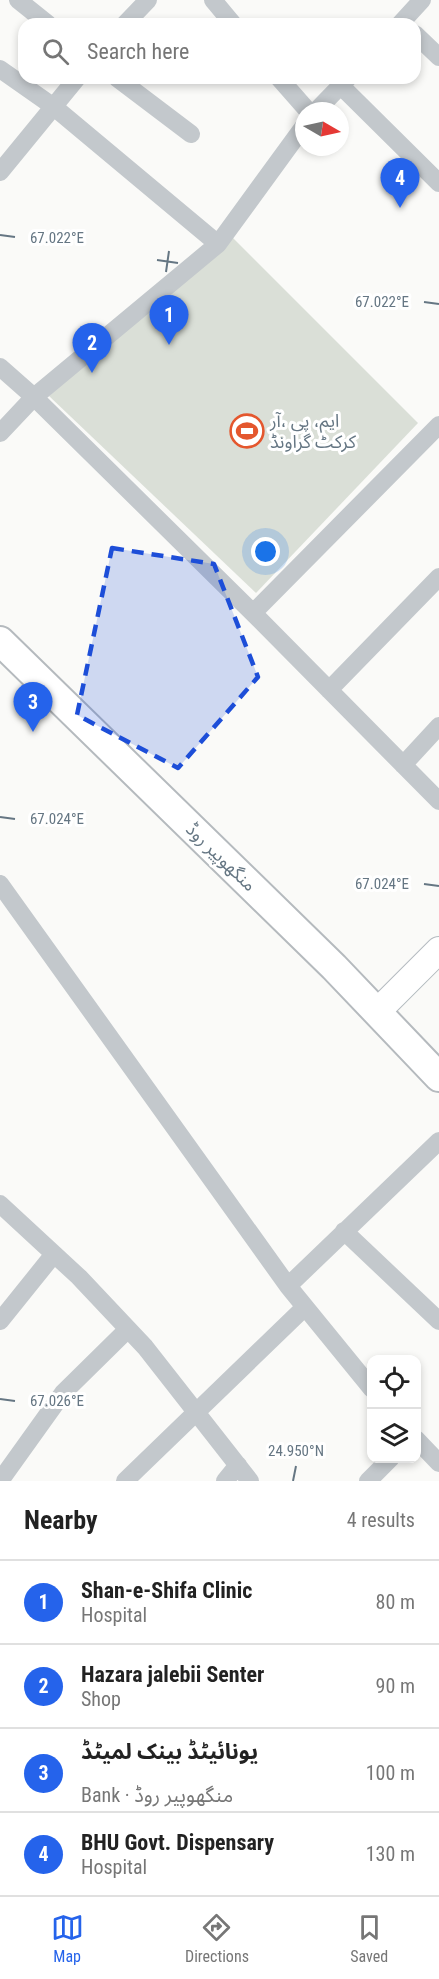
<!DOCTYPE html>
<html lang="en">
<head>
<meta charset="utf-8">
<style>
  :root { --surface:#fff; --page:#f6f6f6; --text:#222; --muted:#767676; --line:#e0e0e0; --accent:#2563eb }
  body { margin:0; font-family:"Roboto Condensed","Noto Sans Arabic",sans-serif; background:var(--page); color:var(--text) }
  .controls { position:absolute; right:18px; bottom:18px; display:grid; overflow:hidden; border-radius:12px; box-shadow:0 3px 9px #0003 }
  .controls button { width:54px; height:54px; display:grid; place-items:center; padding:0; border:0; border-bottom:2px solid var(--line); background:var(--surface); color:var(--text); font:30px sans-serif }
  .compass { position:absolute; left:295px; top:102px; width:54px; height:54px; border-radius:50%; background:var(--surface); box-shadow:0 3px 9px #0003; rotate:99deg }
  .you { position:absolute; left:266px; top:552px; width:21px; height:21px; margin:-15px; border:4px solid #fff; border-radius:50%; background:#1a73e8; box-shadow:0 0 0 9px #1a73e833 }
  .badge { display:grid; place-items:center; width:39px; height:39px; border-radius:50%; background:var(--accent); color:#fff; font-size:20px; font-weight:700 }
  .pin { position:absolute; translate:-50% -50px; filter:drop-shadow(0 2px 3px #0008) }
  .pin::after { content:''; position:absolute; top:32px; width:21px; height:18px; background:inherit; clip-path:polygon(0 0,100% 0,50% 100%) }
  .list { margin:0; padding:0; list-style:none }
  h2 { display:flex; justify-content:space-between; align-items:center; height:78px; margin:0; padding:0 24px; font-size:26px }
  h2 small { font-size:20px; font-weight:400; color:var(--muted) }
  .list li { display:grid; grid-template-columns:39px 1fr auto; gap:18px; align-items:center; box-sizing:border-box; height:84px; padding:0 24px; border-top:2px solid var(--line) }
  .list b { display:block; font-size:22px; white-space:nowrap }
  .list p { margin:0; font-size:20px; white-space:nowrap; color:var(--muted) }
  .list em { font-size:20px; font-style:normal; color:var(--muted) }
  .icon { flex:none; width:33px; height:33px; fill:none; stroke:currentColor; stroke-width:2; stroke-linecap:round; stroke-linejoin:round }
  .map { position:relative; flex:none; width:439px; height:1481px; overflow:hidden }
  .search { position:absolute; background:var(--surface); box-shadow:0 3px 9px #0003; left:18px; right:18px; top:18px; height:66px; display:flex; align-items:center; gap:15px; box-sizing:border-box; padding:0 21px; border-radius:18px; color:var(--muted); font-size:22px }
  .sheet { height:414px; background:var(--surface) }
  nav { display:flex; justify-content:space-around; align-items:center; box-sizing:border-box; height:84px; border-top:2px solid var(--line); background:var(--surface); font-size:16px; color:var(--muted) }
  nav a { display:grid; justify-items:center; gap:3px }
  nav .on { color:var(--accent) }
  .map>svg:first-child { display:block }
</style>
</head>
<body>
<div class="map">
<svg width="439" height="1481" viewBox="0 0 439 1481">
  <rect width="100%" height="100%" fill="#fafaf8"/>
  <!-- green -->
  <path fill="#dadfd7" d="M225,230L418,423L256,593L49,396Z"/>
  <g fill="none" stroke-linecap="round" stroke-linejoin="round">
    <defs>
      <path id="secondary" d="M377,1012L439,950"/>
      <path id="primary" d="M0,641L334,967L439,1077"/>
    </defs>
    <!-- secondary casing -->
    <use href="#secondary" stroke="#b3babf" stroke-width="28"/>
    <!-- primary casing -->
    <use href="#primary" stroke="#b5babe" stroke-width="32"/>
    <!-- street -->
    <path stroke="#c3c8cc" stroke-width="18" d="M18,0L48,24
      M213,0L233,24
      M125,24L148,0
      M400,24L422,0
      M415,34L439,57
      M0,69L54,107L218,244
      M117,78L191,134
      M279,78L308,111
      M340,85L439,183
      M316,111L348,78
      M0,172L77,78
      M0,367L34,397L253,613L439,801
      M0,433L34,397L218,244L304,126
      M253,613L439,425
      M329,690L439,577
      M403,765L439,726
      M0,884L288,1286L372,1389
      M0,1204L79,1277L145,1347L250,1481
      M344,1231L439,1321
      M288,1286L439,1141
      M0,1321L54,1254
      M416,1439L439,1463
      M0,1481L63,1393L128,1329
      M125,1481L305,1307
      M225,1481L238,1465
      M368,1481L391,1458"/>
    <!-- secondary -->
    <use href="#secondary" stroke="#fff" stroke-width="26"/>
    <!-- primary -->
    <use href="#primary" stroke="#fff" stroke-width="28"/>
  </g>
  <!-- marked area -->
  <path fill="#1d4ed8" fill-opacity="0.2" stroke="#1d4ed8" stroke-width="4.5" stroke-dasharray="12 8" stroke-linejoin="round" d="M112,548L214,564L258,677L178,768L77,715Z"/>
  <!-- ticks -->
  <path fill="none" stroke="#657683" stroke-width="2" d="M0,235L15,237M157,260L178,263M166,272L169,251M424,302L439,304M0,817L15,819M424,884L439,886M0,1399L15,1401M293,1481L296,1466"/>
  <!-- icons -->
  <defs>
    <symbol id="stadium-ring" viewBox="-11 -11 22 22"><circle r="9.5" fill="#fff" stroke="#e4572e" stroke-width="1.5"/><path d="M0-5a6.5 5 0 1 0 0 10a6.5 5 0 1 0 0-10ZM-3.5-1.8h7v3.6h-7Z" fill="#e4572e"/></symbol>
  </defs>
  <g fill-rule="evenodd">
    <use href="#stadium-ring" x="228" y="412" width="38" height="38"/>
  </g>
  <g text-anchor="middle" stroke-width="6" stroke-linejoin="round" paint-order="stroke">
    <!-- poi labels -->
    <g font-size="18" fill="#657683" stroke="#fff" text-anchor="start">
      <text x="270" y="427">ایم، پی ،آر<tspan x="270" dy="21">کرکٹ گراونڈ</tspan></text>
    </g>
    <!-- street labels -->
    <g font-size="18" fill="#657683" stroke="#fff">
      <text transform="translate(221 857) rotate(44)" y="6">منگھوپیر روڈ</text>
    </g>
  </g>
  <g font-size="15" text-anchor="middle" fill="#657683" stroke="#fff" stroke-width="6" stroke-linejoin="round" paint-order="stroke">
    <text x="57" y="243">67.022°E</text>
    <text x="382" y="307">67.022°E</text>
    <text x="57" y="824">67.024°E</text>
    <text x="382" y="889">67.024°E</text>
    <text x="57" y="1406">67.026°E</text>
    <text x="296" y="1456">24.950°N</text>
  </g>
</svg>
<div class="controls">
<button><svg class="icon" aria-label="locate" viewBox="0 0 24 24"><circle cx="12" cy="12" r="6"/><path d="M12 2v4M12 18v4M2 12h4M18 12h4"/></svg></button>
<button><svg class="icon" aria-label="layers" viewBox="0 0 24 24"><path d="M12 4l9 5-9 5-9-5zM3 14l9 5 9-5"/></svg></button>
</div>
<svg class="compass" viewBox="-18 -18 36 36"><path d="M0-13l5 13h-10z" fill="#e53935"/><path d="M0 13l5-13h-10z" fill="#767676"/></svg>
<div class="you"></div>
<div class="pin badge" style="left:169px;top:345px">1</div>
<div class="pin badge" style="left:92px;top:373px">2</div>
<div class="pin badge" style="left:33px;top:732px">3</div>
<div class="pin badge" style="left:400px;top:208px">4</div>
<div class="search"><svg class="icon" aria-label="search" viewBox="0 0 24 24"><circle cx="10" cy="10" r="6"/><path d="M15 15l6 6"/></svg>Search here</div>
</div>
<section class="sheet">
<h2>Nearby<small>4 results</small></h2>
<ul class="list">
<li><span class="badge">1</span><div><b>Shan-e-Shifa Clinic</b><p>Hospital</p></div><em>80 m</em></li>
<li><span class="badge">2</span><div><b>Hazara jalebii Senter</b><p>Shop</p></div><em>90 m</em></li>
<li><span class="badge">3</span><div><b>یونائیٹڈ بینک لمیٹڈ</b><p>Bank · منگھوپیر روڈ</p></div><em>100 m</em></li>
<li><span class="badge">4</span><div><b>BHU Govt. Dispensary</b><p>Hospital</p></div><em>130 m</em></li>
</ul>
</section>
<nav>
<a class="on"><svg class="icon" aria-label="map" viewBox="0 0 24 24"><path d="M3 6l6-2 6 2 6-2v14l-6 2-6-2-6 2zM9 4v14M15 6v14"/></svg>Map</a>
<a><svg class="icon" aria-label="directions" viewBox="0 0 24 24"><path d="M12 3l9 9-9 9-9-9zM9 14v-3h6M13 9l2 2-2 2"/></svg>Directions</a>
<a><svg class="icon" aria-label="saved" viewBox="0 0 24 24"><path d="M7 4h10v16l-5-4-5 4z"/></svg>Saved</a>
</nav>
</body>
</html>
